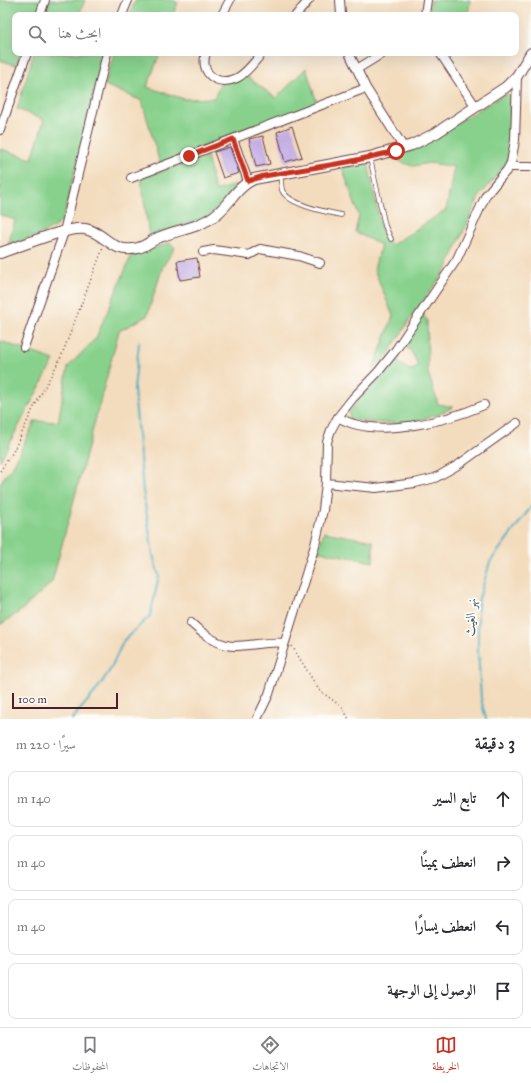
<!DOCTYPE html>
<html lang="ar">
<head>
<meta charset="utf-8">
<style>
  :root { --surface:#fff; --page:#f7f7f7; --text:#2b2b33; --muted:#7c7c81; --line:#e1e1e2; --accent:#c8321e }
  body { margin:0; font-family:"IM FELL Great Primer",Amiri,serif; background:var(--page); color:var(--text); direction:rtl }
  .scale { position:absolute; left:12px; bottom:10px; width:106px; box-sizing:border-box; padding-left:4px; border:2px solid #4a1f2b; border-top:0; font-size:11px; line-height:14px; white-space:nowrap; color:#4a1f2b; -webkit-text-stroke:3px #fdfcf7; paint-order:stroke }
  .stop { position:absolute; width:12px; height:12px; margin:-9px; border:3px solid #c8321e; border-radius:50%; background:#fff }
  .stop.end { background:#c8321e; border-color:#fff; box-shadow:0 1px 4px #0008 }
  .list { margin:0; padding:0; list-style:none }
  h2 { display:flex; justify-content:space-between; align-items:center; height:52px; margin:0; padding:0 16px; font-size:17px }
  h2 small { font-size:13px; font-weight:400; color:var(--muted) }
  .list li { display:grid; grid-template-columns:26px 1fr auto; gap:12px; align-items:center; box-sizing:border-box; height:56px; margin:0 8px 8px; padding:0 8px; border:1px solid var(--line); border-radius:8px }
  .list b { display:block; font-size:15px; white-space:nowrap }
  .list em { font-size:13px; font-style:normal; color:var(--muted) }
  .icon { flex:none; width:22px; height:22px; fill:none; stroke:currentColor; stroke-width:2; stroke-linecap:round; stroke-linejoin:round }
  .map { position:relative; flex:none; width:531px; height:719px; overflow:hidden; direction:ltr }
  .search { position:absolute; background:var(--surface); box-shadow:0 4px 16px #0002; left:12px; right:12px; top:12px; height:44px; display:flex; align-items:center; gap:10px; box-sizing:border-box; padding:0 14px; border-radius:8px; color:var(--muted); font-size:15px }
  .sheet { height:308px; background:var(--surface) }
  nav { display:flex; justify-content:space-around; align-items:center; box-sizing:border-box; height:56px; border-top:1px solid var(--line); background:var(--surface); font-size:11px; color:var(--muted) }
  nav a { display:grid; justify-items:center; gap:2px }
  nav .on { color:var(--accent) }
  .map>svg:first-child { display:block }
</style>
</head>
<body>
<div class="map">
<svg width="531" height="719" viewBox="0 0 531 719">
  <rect width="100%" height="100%" fill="#fdfcf7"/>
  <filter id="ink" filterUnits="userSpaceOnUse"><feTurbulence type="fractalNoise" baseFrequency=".025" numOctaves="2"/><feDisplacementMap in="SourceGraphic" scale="8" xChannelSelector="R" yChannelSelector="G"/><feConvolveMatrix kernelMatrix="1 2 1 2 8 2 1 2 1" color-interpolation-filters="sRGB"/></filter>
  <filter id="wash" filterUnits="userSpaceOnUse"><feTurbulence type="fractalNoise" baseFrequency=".012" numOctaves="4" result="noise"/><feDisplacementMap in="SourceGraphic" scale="16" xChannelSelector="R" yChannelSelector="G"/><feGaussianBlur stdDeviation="0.9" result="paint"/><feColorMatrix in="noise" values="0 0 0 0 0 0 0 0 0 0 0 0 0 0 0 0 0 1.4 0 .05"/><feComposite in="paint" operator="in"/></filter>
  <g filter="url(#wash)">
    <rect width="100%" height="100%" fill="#f3dcbd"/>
    <!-- green -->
    <path fill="#88d18d" stroke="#69785c" d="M0,0H42L37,15H15V53H21L16,65L0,60Z
      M49,0H85L79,15H45Z
      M136,0H172L178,3L173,15H129Z
      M431,0H470L468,15H429Z
      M34,53H104L63,220C48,234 27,239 8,245L15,220L0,215V150L1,149L32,159L44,120L17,109Z
      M114,53H160L147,87L184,99L214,98L221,83L246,76L276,98L306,68L317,103L160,164L142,101L105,85Z
      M505,94L509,95L512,141L506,164L479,197L446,270L414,313L387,356L373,369L393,316L374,269L381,245L355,232L359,216L342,167L368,163L382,233L392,245L446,210L454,167L430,163L413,166L390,158L412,150Z
      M207,156L215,191L238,184L223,203L208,217L149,236L141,178Z
      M171,243L175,248L163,266L147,316L119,331L52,582L22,610L0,625V483L13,466L35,421L58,422L68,367L96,338L132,254Z
      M423,315L427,320L428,373L438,404L453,407C422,425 385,426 350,419L349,413L362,395L376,382L392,358L409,370L415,369L418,365L411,351L403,345Z
      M0,341L54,360L0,461Z
      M324,532L373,541V562L318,551Z"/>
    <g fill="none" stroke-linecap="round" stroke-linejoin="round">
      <!-- stream -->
      <path stroke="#40abbf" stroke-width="2" d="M72,719L96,691L110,670L124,640L150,616L159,576L153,555L143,491L134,389L139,343
        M486,719L481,699L478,649V602L490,562L531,507"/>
    </g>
    <g id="blocks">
      <!-- building -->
      <path fill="#c5aee4" d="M292,126L302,157L285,162L277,132Z
        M263,136L270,164L256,167L249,139Z
        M230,147L239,173L223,178L214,152Z
        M197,258L200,277L180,280L177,261Z"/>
    </g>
  </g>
  <g filter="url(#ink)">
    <use href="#blocks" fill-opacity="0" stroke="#633b41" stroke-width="1"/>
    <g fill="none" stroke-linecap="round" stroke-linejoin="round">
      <defs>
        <path id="service" d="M370,158L385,226L391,239
          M280,174C281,179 281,185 282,190C288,205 327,212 341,215"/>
        <path id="minor" d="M340,0L341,15
          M40,15L45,0
          M122,15L128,0
          M222,15L230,0
          M296,15L309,0
          M425,15L427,0
          M206,53C199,74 218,87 237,78C247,73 255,61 262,53
          M349,53L366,88L404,148
          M440,53L476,107
          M357,69L383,53
          M0,130L27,53
          M233,139L248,181
          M509,167H531
          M131,178L366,88
          M203,252L214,250L249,255L260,249L299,256L320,263
          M24,347L64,232L107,53
          M338,417C375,440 447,421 484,405
          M326,483L376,488L415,483L435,478L458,465L517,423
          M191,623C201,633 219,646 234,646C251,646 267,641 284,643
          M257,719L269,694L315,545L323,510L326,483L327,442L331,430L338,417L353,398L378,372L395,351L457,259L486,195L507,170L511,163L515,140L517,76"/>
        <path id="tertiary" d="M0,253C21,246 65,227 85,229C105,232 112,255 138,248C146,246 152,240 160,237C177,230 198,228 214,216C229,206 236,187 254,179L370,157L412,145L436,133L506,87L517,76L531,53"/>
      </defs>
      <!-- service casing -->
      <use href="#service" stroke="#633b41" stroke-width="5.5"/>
      <!-- minor casing -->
      <use href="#minor" stroke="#633b41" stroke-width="10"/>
      <!-- tertiary casing -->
      <use href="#tertiary" stroke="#633b41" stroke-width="12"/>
      <!-- path -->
      <path stroke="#633b41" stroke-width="1.5" stroke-dasharray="1 3" stroke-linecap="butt" d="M0,471L13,452L33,409L61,357L103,248
        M292,646L319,690L342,707L349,719"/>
      <!-- service -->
      <use href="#service" stroke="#fff" stroke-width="4"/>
      <!-- minor -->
      <use href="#minor" stroke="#fff" stroke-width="8"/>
      <!-- tertiary -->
      <use href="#tertiary" stroke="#fff" stroke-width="10"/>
    </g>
  </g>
  <g fill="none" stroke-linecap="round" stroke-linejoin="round" filter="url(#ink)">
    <!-- route -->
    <path stroke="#c8321e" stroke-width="5" d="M189,156L233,139L248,181L264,176L348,162L396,151"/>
  </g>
  <g text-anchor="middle" stroke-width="3.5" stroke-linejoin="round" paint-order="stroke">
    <!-- water labels -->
    <g font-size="13" font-style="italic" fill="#465e6e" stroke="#fdfcf7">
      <text transform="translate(470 617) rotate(-87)" y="5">نهر الغيث</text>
    </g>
  </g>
</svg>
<div class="scale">100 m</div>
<div class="stop" style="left:396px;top:151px"></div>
<div class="stop end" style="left:189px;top:156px"></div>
<div class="search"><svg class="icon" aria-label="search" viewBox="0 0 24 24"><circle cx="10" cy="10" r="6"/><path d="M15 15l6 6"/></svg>ابحث هنا</div>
</div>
<section class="sheet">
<h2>3 دقيقة<small>سيرًا · 220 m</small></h2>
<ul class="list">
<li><svg class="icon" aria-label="ahead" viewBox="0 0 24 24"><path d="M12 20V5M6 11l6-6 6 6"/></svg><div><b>تابع السير</b></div><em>140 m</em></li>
<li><svg class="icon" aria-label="right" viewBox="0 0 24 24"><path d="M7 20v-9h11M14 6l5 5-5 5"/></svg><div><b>انعطف يمينًا</b></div><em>40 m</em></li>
<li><svg class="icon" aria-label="left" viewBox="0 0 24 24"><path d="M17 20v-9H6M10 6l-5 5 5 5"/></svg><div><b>انعطف يسارًا</b></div><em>40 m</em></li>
<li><svg class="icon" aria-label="arrive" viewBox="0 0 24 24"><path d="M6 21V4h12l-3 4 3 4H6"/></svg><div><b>الوصول إلى الوجهة</b></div></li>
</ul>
</section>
<nav>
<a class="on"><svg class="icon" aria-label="map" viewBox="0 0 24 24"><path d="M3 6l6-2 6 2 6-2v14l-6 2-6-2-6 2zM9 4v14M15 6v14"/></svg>الخريطة</a>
<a><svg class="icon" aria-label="directions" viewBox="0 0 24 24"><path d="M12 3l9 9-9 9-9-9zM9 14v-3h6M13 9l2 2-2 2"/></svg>الاتجاهات</a>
<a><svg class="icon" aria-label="saved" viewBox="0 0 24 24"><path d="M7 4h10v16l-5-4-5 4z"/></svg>المحفوظات</a>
</nav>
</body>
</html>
